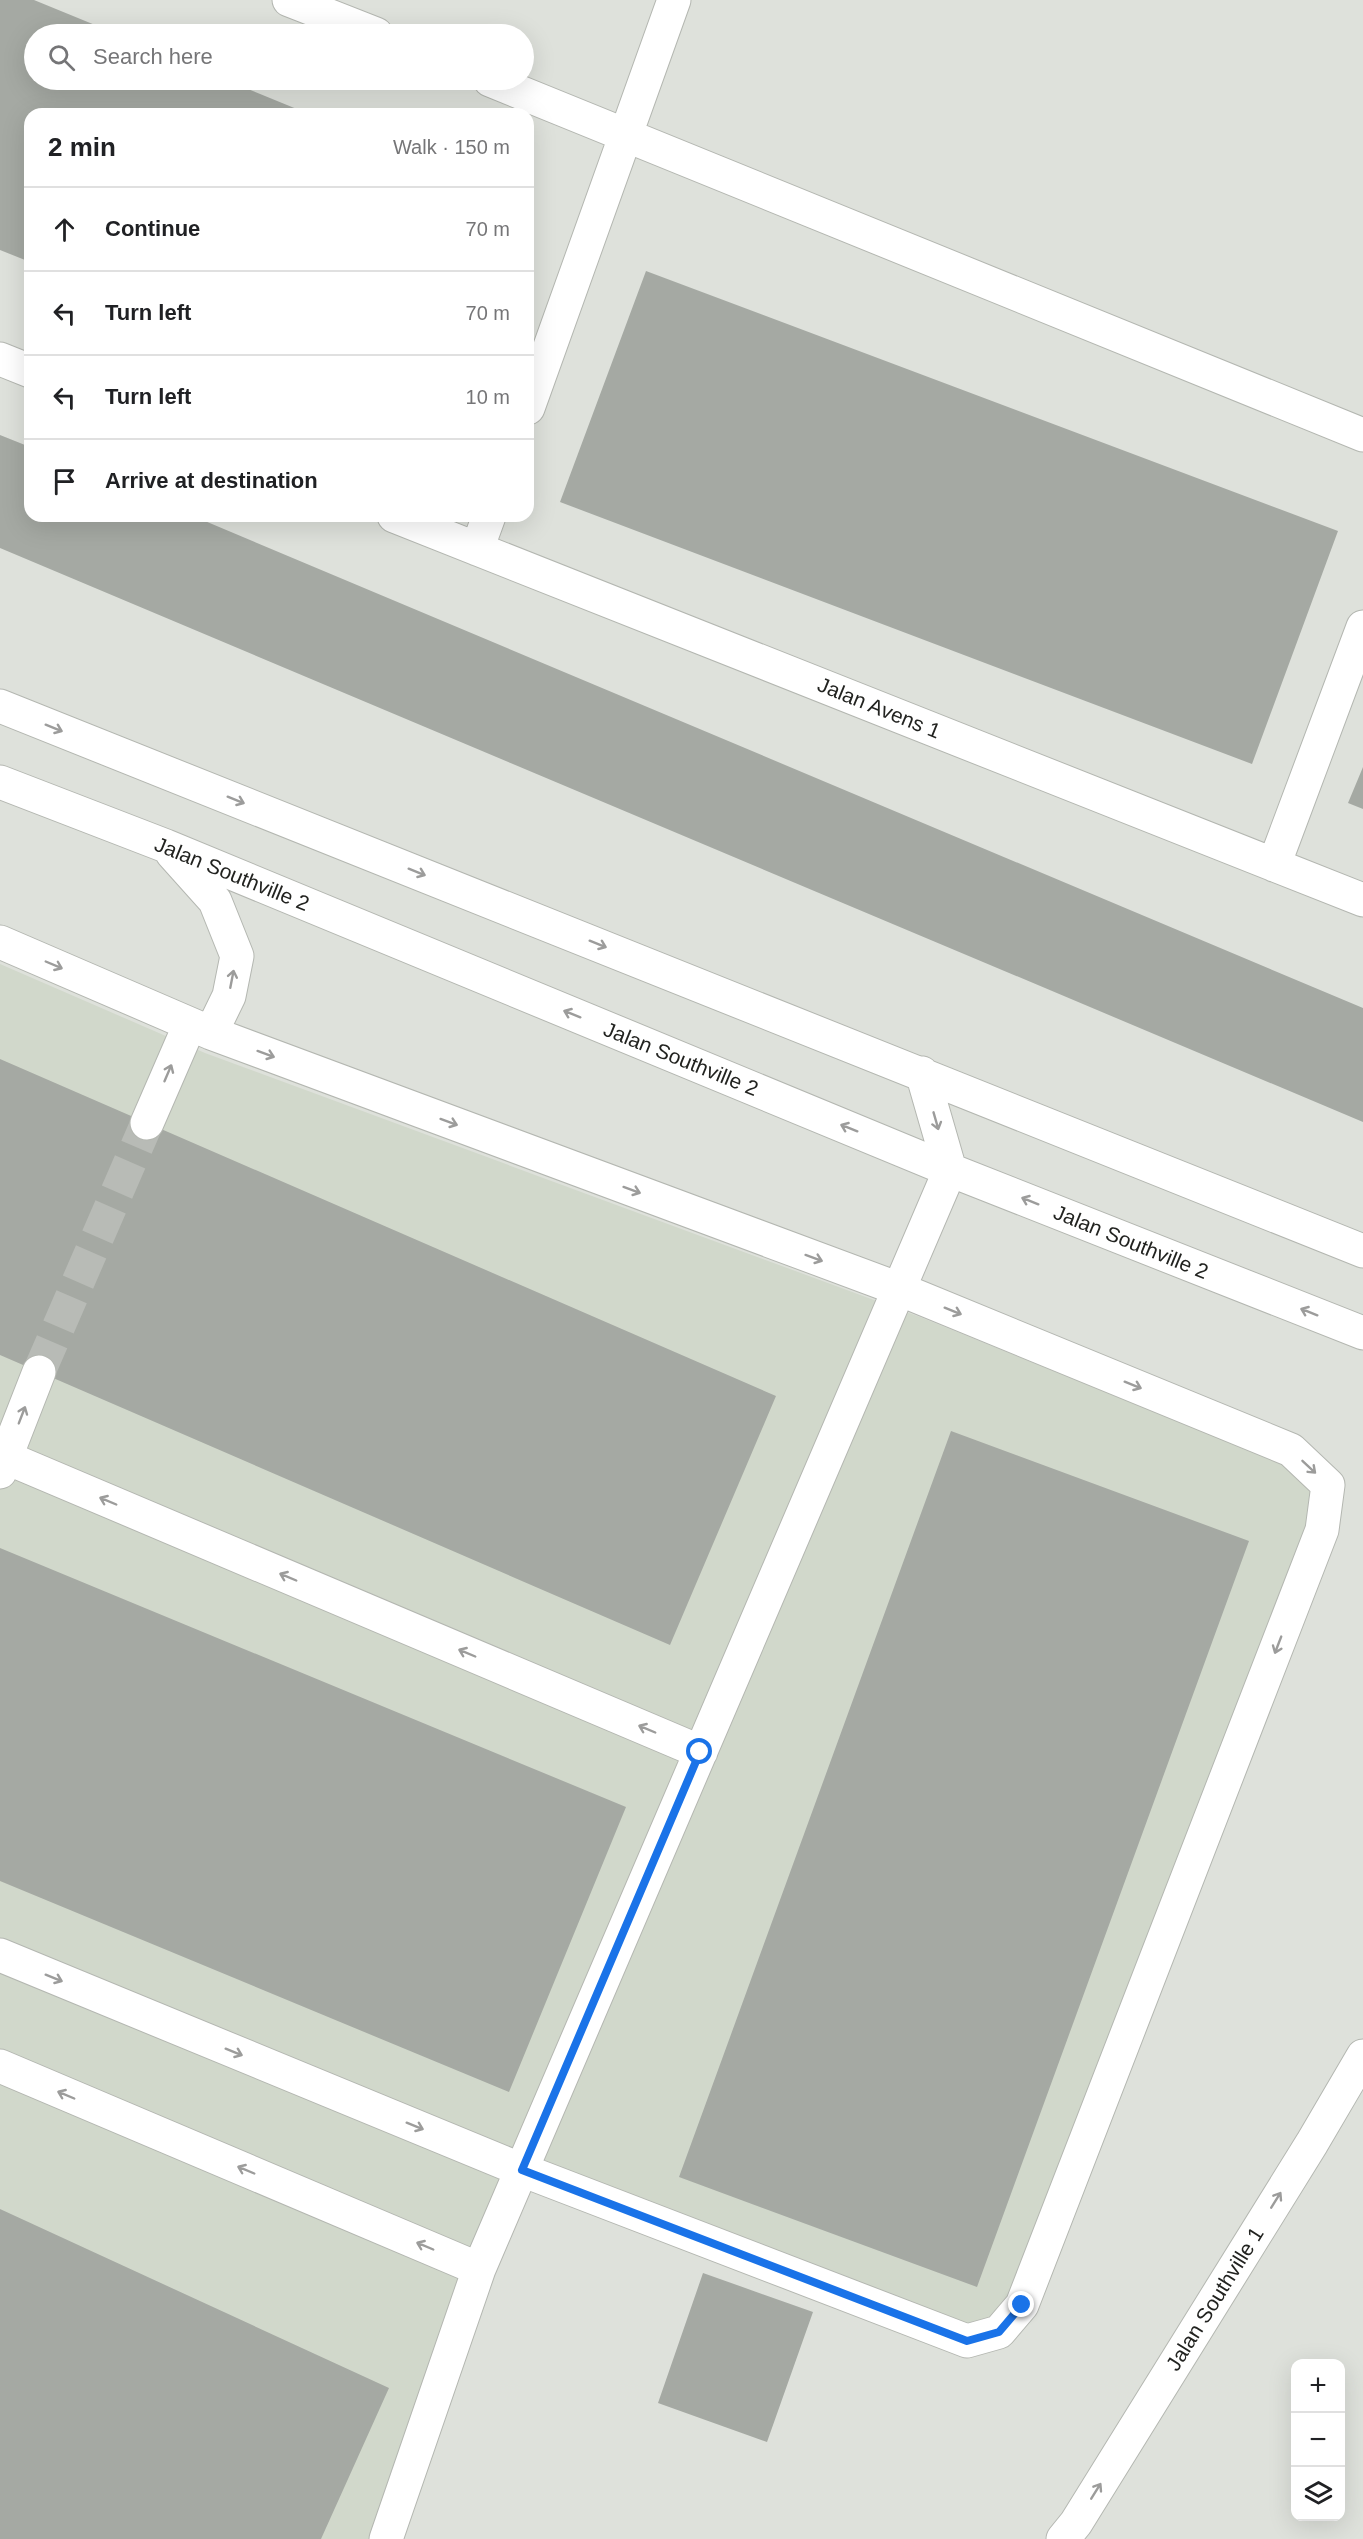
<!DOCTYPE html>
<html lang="en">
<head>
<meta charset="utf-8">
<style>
  :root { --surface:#fff; --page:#f6f6f6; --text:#202124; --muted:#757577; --line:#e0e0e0 }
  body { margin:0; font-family:Arial,sans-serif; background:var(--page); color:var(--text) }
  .controls { position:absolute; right:18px; bottom:18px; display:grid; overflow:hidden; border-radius:12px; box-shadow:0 6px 24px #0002 }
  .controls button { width:54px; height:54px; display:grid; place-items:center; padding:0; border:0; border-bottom:2px solid var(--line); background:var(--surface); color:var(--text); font:30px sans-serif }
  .stop { position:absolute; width:18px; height:18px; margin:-14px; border:4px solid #1a73e8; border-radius:50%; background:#fff }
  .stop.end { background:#1a73e8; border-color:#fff; box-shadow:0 2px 6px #0008 }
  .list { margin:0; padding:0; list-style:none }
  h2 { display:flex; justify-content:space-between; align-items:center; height:78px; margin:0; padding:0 24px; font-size:26px }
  h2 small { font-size:20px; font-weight:400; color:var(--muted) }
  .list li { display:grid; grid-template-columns:39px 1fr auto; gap:18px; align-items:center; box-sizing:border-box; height:84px; padding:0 24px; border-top:2px solid var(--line) }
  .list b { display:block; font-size:22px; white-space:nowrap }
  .list em { font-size:20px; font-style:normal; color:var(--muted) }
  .icon { flex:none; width:33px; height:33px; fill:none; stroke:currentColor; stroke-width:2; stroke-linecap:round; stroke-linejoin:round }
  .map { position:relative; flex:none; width:1363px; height:2539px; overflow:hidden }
  .search { position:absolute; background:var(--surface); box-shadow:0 6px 24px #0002; left:24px; top:24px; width:510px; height:66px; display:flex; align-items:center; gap:15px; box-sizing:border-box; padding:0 21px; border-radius:33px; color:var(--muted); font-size:22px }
  .panel { position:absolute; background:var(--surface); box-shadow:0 6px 24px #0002; left:24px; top:108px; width:510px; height:414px; border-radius:18px }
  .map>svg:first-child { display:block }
</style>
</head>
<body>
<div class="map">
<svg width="1363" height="2539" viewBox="0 0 1363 2539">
  <rect width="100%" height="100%" fill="#dee1db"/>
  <!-- built -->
  <path fill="#d1d8cb" d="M0,964L205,1053L920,1317L1284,1464L1313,1491L1307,1537L1011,2302L996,2318L971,2328L510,2149L373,2539H0Z"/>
  <!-- building -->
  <path fill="#a5a9a3" d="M0,0H34L117,34H34V80H226L309,114H30V262L0,250Z
    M646,271L1338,531L1252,764L560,502Z
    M0,435L30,447V516H193L1363,1008V1122L0,548Z
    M1363,767V809L1348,803Z
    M0,1059L776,1396L670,1645L0,1355Z
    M951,1431L1249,1541L977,2287L679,2177Z
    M0,1548L626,1807L509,2092L0,1881Z
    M0,2209L389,2388L321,2539H0Z
    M703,2273L813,2312L767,2442L658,2403Z"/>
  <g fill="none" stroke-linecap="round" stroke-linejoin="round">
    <!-- minor-tunnel -->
    <path stroke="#b8bbb6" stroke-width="33" stroke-dasharray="33 16" stroke-linecap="butt" d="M39,1372L147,1123"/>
    <defs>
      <path id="minor" d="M289,0L376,34
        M490,80L1363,435
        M0,359L30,371
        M528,408L674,0
        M394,516L1363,900
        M477,549L489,516
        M0,706L1363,1251
        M0,782L166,846L950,1170L1363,1333
        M172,853L215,901L237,956L229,996L211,1033
        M1274,865L1363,627
        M0,942L211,1033L899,1289L1291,1450L1328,1485L1322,1530L1022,2305L999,2332L967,2341L522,2170L0,1955
        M147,1123L190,1024
        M0,1455L701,1752
        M0,1472L39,1372
        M0,2066L479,2269
        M386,2539L479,2269L950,1170L922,1073
        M1063,2539L1076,2523L1312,2143L1363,2056"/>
    </defs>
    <!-- minor casing -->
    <use href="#minor" stroke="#b4b7b1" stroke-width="35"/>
    <!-- minor -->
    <use href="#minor" stroke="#fff" stroke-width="33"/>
  </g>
  <!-- one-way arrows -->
  <defs><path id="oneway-shaft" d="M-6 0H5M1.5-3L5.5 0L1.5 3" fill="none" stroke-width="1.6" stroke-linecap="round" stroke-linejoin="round" transform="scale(1.5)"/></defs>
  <g stroke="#9c9c9b">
    <use href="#oneway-shaft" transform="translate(54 728) rotate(22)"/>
    <use href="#oneway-shaft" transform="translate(236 800) rotate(22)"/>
    <use href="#oneway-shaft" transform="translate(417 872) rotate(22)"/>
    <use href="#oneway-shaft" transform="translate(598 944) rotate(22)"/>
    <use href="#oneway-shaft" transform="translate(54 965) rotate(23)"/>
    <use href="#oneway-shaft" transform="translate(232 979) rotate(-79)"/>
    <use href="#oneway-shaft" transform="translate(572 1014) rotate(-158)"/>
    <use href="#oneway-shaft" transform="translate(266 1054) rotate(20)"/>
    <use href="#oneway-shaft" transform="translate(168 1073) rotate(-67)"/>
    <use href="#oneway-shaft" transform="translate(936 1121) rotate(74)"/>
    <use href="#oneway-shaft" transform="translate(449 1122) rotate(20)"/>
    <use href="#oneway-shaft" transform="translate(849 1128) rotate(-158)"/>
    <use href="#oneway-shaft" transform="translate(632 1190) rotate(20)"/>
    <use href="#oneway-shaft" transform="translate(1030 1201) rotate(-158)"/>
    <use href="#oneway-shaft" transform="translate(814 1258) rotate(20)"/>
    <use href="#oneway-shaft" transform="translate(953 1311) rotate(22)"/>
    <use href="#oneway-shaft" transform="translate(1309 1312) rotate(-158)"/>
    <use href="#oneway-shaft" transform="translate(1133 1385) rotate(22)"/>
    <use href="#oneway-shaft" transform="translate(22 1415) rotate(-69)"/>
    <use href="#oneway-shaft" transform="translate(1309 1467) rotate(43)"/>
    <use href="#oneway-shaft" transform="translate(108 1501) rotate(-157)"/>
    <use href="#oneway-shaft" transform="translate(288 1577) rotate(-157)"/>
    <use href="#oneway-shaft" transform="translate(1278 1645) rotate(111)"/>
    <use href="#oneway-shaft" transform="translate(467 1653) rotate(-157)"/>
    <use href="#oneway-shaft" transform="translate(647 1729) rotate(-157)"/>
    <use href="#oneway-shaft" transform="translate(54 1978) rotate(22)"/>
    <use href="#oneway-shaft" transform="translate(234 2052) rotate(22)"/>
    <use href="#oneway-shaft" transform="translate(66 2095) rotate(-157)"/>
    <use href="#oneway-shaft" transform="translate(415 2126) rotate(22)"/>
    <use href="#oneway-shaft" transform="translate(246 2170) rotate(-157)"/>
    <use href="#oneway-shaft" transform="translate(1276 2200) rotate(-58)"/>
    <use href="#oneway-shaft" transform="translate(425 2246) rotate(-157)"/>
    <use href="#oneway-shaft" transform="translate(1096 2491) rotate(-58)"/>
  </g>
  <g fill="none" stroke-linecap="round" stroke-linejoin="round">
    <!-- route -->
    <path stroke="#1a73e8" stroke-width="8" d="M700,1752L522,2170L967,2341L999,2332L1022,2305"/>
  </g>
  <g text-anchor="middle" stroke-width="6" stroke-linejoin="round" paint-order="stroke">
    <!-- street labels -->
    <g font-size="21" fill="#222320" stroke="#fff">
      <text transform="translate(879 708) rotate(22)" y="7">Jalan Avens 1</text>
      <text transform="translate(232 874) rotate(22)" y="7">Jalan Southville 2</text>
      <text transform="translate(681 1059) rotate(22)" y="7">Jalan Southville 2</text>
      <text transform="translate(1131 1242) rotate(22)" y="7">Jalan Southville 2</text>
      <text transform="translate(1215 2299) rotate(-58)" y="7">Jalan Southville 1</text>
    </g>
  </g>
</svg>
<div class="controls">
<button>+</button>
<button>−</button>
<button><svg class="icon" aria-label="layers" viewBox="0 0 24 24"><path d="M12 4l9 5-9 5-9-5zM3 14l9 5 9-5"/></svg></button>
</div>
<div class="stop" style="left:700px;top:1752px"></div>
<div class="stop end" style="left:1022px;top:2305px"></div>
<div class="search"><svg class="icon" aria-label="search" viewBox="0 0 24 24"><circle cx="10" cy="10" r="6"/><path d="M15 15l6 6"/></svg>Search here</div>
<section class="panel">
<h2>2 min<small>Walk · 150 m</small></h2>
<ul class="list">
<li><svg class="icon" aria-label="ahead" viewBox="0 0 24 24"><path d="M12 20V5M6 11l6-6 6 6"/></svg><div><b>Continue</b></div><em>70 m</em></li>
<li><svg class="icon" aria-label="left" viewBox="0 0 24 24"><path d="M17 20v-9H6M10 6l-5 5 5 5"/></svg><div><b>Turn left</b></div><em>70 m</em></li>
<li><svg class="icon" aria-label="left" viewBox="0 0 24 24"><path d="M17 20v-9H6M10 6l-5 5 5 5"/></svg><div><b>Turn left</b></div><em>10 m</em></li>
<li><svg class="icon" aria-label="arrive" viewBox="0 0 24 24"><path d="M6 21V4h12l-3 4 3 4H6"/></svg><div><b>Arrive at destination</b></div></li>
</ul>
</section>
</div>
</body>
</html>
